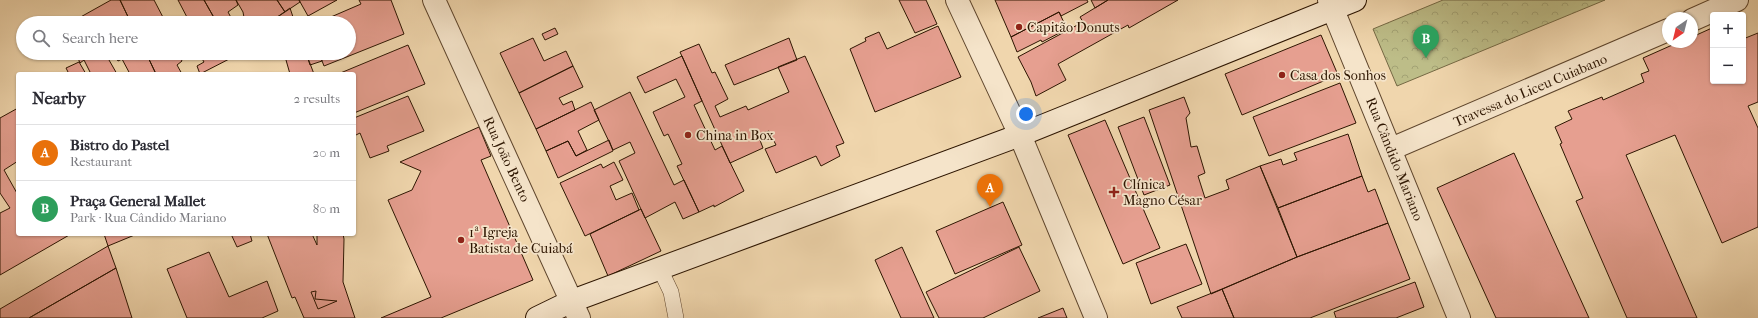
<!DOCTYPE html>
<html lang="en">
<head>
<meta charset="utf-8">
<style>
  :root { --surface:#fff; --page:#f2f2f3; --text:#2b2b33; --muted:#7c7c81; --line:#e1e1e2; --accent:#8f2418 }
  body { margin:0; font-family:"IM FELL French Canon",serif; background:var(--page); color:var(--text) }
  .controls { position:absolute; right:12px; top:12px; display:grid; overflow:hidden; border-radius:4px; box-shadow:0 1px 3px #0004 }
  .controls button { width:36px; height:36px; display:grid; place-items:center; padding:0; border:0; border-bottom:1px solid var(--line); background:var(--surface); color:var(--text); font:20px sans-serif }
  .compass { position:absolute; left:1662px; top:12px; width:36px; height:36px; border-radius:50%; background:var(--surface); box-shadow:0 1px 3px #0004; rotate:215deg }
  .you { position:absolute; left:1026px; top:114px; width:14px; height:14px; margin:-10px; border:3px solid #fff; border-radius:50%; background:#1a73e8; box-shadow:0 0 0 6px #1a73e833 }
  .badge { display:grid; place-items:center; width:26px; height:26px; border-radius:50%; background:var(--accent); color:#fff; font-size:13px; font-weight:700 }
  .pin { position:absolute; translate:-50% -33px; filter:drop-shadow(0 1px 2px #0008) }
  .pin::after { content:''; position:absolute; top:21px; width:14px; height:12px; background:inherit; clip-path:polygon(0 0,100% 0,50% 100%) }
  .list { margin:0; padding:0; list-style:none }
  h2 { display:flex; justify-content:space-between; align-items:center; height:52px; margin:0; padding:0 16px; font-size:17px }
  h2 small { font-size:13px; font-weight:400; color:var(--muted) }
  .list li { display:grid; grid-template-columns:26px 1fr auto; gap:12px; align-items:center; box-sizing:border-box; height:56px; padding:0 16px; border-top:1px solid var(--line) }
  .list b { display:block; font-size:15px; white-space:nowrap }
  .list p { margin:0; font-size:13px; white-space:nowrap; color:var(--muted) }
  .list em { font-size:13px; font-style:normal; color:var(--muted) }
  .icon { flex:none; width:22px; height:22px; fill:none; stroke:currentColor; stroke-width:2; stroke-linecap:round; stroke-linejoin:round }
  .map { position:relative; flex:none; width:1758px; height:318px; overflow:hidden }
  .search { position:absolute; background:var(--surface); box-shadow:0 1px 3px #0004; left:16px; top:16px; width:340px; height:44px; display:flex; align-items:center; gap:10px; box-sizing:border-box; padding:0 14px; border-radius:22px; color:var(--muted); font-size:15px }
  .panel { position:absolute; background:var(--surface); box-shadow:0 1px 3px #0004; left:16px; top:72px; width:340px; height:164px; border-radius:4px }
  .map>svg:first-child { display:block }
</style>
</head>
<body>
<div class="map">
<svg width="1758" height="318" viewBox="0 0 1758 318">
  <defs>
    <pattern id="park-crowns" width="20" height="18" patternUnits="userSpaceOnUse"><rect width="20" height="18" fill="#bdbd88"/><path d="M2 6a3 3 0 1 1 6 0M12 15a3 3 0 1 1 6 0" fill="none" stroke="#a3a274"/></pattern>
  </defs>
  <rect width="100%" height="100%" fill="#f0d6ad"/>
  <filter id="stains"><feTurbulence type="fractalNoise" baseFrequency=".005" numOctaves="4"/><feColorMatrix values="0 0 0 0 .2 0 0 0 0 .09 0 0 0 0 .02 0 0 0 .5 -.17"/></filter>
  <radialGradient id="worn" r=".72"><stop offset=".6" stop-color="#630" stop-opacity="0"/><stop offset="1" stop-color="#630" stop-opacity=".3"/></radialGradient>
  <!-- park -->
  <path fill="url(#park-crowns)" stroke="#756944" d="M1443,0H1605L1397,86L1373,29Z"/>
  <!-- building -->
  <path fill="#e69f90" stroke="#2d1501" d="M111,0H120L131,23H79L77,19Z
    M120,0H154L166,23H131Z
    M178,0H204L217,23H190Z
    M204,0H236L238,5L228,12L234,23H217Z
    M236,0H277L285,12L268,23H245L243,12Z
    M277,0H299L300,2L285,12Z
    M299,0H337L308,16Z
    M359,0H391L404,34L324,66L319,53H349V23H317L361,4Z
    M899,0H926L937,24L915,33Z
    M995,0H1087L1088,2L1061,16L1059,12L1011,37Z
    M1091,0H1108L1095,8Z
    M1108,0H1178L1129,28L1128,25L1058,64L1066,80L1036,96L1031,82L1018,57L1083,22L1080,17Z
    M290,8L295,23H274L273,20Z
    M1059,12L1067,29L1042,42L1041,40L1017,52L1011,37Z
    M938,26L961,77L875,112L850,49L866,41L865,38L879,32L887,49Z
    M555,28L558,34L545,40L542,34Z
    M1712,28L1713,81H1743V39L1758,33V102L1748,106L1758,128V227L1722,243L1675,135L1626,155L1697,318H1627L1576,201L1583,198L1560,144L1562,143L1555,127L1572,119L1568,111L1602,97L1603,100L1644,82L1641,74L1649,71L1643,58L1679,42H1692V37Z
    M1321,35L1338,75L1242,115L1225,74Z
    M533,38L544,61L566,51L573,66L519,93L500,53Z
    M789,38L797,60L734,85L725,65Z
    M699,44L712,73L715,72L728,99L715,106L720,117L746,106L748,110L789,92L778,67L805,56L844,143L836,146L840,156L821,166L816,156L776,173L765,149L776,145L769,131L758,135L763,148L730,163L680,52Z
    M408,45L425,84L354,113V74H338Z
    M76,53H95L97,58L105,53L117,74H91L84,60L80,63Z
    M105,53H146L156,74H130L122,59L118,61L115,56L109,59Z
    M146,53H178L182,61L177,65L182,74H156Z
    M205,53H233L235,56L200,74L197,66L204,62L201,57L206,54Z
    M284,53H306L314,74H290Z
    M306,53H319L322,61L310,65Z
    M682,56L702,101L694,105L715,150L722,146L744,191L714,207V205L699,212L677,166L682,164L668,134L664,136L653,112L685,97L676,79L645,93L637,77Z
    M79,62L86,74H69L66,68Z
    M573,66L583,87L559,98L563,105L572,101L575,110L536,129L519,93Z
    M1340,83L1356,123L1269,156L1253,117Z
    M630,92L674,185L684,180L699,212L683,219L675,202L645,218L619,161L635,153L630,142L613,150L594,110Z
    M408,96L424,131L387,146L389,151L370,158L360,133L354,136V118Z
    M1184,97L1190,113L1186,118L1191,147L1197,146L1205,173L1198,176L1205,198L1229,189L1226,180L1260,166L1297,257L1211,294L1149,110Z
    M591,102L599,120L578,131L587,150L576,156L568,141L546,151L536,129Z
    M18,108V161L4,170L18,195V234H71L0,275V213L10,208L0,193V118Z
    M1144,117L1170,185L1144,195L1118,127Z
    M1105,120L1160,248L1123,264L1068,135Z
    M479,127L491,156L481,160L533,280L441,318H381L431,297L388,200L412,190L421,171L400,162Z
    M1348,134L1362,176L1278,208L1260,166L1281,159L1283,165L1297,160L1294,153Z
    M609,140L613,151L558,178L546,151L568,141L576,156Z
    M1514,153L1589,318H1496L1437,188Z
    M614,162L623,180L610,186L616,200L632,193L639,210L585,236L560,183L601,164L603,168Z
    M1362,176L1368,192L1375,189L1388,223L1297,257L1278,208Z
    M1003,202L1022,245L955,274L936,231Z
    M641,209L661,251L608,276L590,234Z
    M1388,223L1410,279L1310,318H1234L1222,289L1297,257Z
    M104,234H137L108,246Z
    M231,234H250L252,241L237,247Z
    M267,234H312L317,245V234H343L344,239L343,282L355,318H304L295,297L292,298Z
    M1186,244L1202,284L1151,304L1136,263Z
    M108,246L116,268L29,318H0V309Z
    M902,247L934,318H901L875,260Z
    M1019,247L1040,291L983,318H939L926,292Z
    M209,252L229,297L267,281L278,311L262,318H187L167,269Z
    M116,268L132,318H29Z
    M1415,282L1424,307L1396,318H1336L1334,312Z
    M1222,289L1234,318H1182L1177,307Z
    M316,291L315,299L337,301L318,309L311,292Z
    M1063,308L1067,318H1038Z"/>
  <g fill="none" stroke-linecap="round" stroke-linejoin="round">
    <defs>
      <path id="lane" d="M660,269L671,292L676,318"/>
      <path id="street" d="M434,0L579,318
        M957,0L1020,135L1096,318
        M1329,0L1459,318
        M1692,20L1737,0
        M1391,149L1668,30"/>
      <path id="secondary" d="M537,318L572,301L1020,135L1355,0"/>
    </defs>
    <!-- lane casing -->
    <use href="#lane" stroke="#5e452c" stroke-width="16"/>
    <!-- street casing -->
    <use href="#street" stroke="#5e452c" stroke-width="24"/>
    <!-- secondary casing -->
    <use href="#secondary" stroke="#2d1501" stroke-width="24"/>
    <!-- lane -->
    <use href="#lane" stroke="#f5e4ca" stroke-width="15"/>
    <!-- street -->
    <use href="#street" stroke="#f5e4ca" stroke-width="22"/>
    <!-- secondary -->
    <use href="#secondary" stroke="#f5e4ca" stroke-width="22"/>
  </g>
  <!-- markers -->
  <g fill="#8f2418" stroke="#f5e4ca" stroke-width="1.5">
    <circle cx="1019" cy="27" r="4"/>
    <circle cx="1282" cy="75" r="4"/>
    <circle cx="688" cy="135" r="4"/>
    <path d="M1112 186h4v4h4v4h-4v4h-4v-4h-4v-4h4z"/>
    <circle cx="461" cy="240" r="4"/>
  </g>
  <g text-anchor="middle" stroke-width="3.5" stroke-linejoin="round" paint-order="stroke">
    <!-- poi labels -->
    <g font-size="14" fill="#2d1501" stroke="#f5e4ca" text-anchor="start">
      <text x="1027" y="32">Capitão Donuts</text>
      <text x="1290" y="80">Casa dos Sonhos</text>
      <text x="696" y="140">China in Box</text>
      <text x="1123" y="189">Clínica<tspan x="1123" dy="16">Magno César</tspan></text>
      <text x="469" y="237">1ª Igreja<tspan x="469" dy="16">Batista de Cuiabá</tspan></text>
    </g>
    <!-- street labels -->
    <g font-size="14" fill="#2d1501" stroke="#f5e4ca">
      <text transform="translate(1530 90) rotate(-23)" y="5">Travessa do Liceu Cuiabano</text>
      <text transform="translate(507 159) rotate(65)" y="5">Rua João Bento</text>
      <text transform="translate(1395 159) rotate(68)" y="5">Rua Cândido Mariano</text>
    </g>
  </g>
  <rect width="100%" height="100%" filter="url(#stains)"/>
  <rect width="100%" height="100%" fill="url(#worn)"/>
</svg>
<div class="controls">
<button>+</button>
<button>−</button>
</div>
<svg class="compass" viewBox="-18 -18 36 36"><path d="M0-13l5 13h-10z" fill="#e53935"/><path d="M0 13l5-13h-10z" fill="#7c7c81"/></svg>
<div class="you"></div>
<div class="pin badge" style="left:990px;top:207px;background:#e8710a">A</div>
<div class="pin badge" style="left:1426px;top:58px;background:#2e9e5b">B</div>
<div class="search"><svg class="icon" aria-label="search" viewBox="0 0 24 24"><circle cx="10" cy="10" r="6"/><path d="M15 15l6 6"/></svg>Search here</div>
<section class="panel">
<h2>Nearby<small>2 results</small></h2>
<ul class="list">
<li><span class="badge" style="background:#e8710a">A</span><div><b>Bistro do Pastel</b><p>Restaurant</p></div><em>20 m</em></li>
<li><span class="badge" style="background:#2e9e5b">B</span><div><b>Praça General Mallet</b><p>Park · Rua Cândido Mariano</p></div><em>80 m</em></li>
</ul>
</section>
</div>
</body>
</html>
